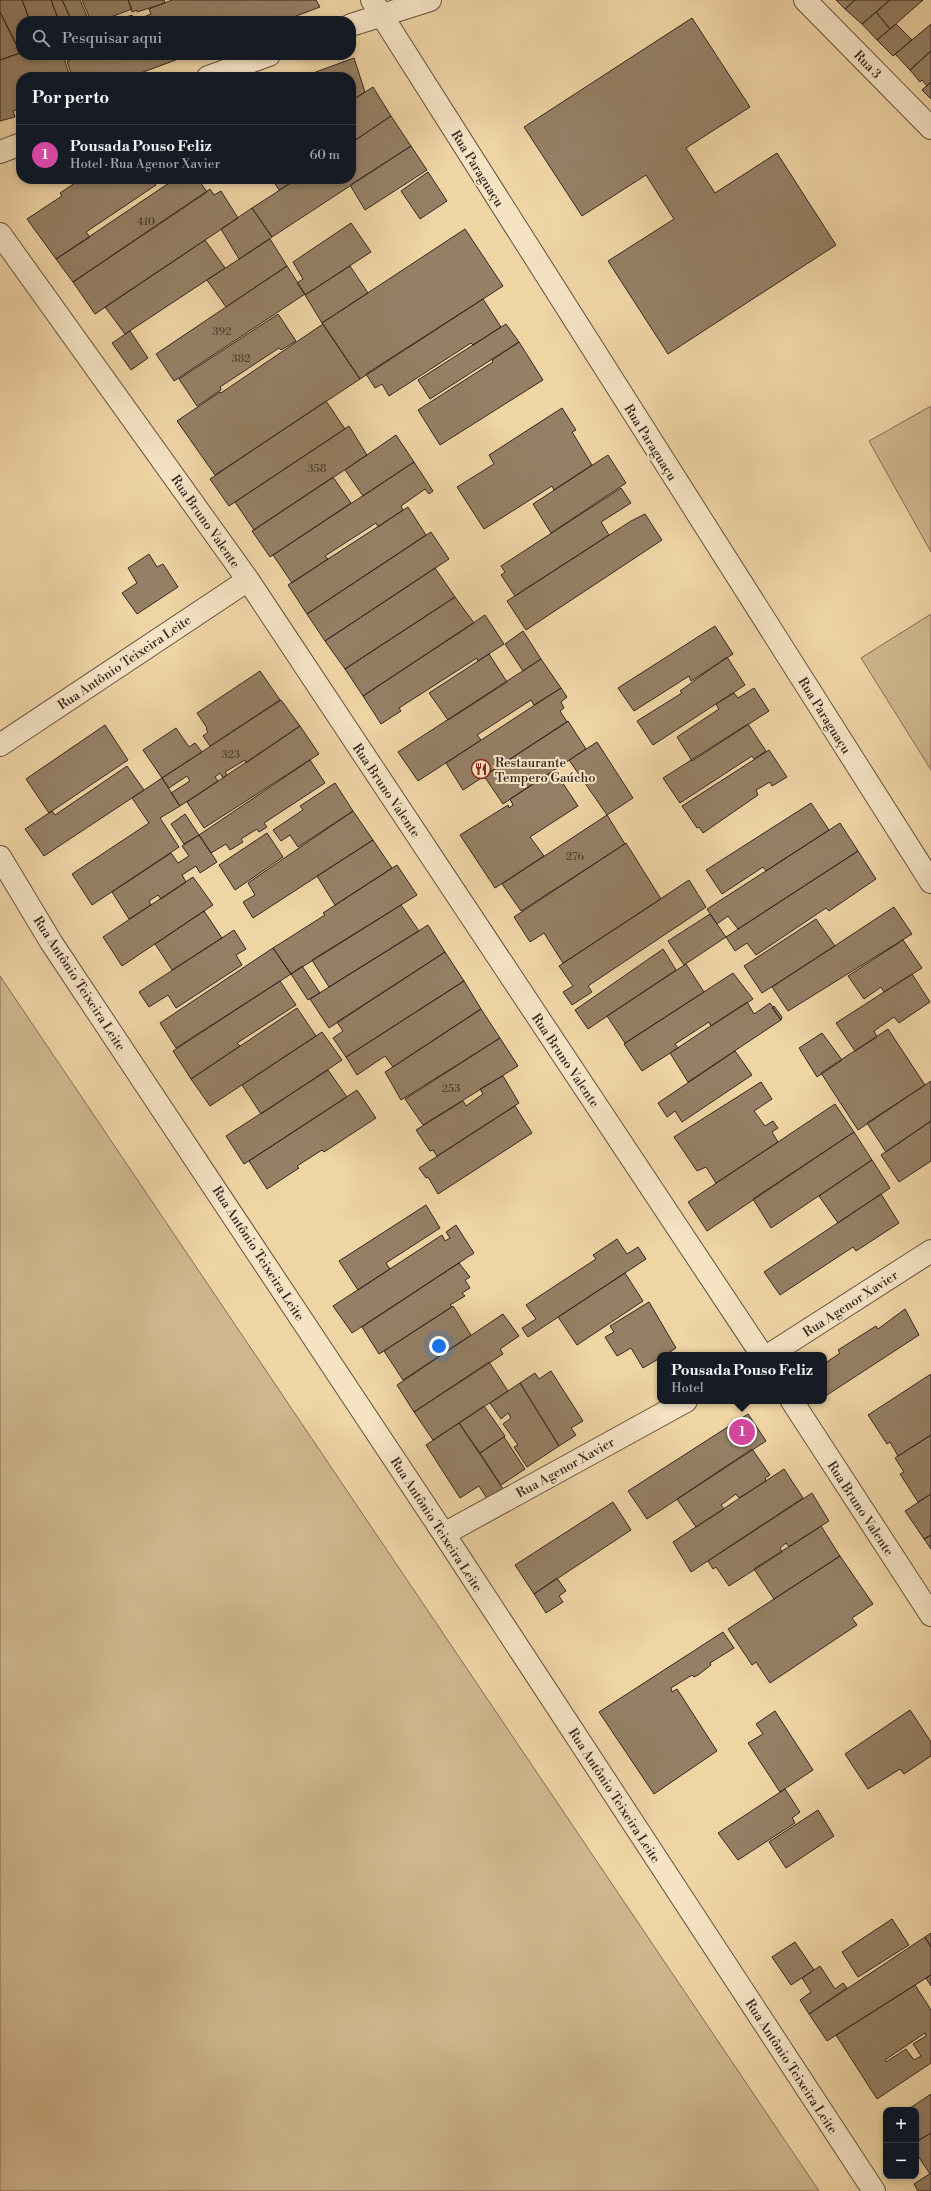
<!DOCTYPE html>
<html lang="pt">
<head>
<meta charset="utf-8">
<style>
  :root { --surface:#171b24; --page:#242831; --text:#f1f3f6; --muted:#9ea1a6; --line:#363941; --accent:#1a73e8 }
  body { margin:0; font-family:"Libre Bodoni",serif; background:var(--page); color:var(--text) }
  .controls { position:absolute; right:12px; bottom:12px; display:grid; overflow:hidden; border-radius:8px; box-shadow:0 2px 6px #0003 }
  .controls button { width:36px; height:36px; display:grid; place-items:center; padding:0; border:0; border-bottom:1px solid var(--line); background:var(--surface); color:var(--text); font:20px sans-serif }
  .you { position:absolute; left:439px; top:1346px; width:14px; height:14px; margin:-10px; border:3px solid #fff; border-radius:50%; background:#1a73e8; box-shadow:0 0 0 6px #1a73e833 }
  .badge { display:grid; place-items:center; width:26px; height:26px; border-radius:50%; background:var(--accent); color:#fff; font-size:13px; font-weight:700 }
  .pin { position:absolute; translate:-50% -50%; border:2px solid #fff; box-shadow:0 1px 4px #0006 }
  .popup { position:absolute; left:657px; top:1352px; width:170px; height:52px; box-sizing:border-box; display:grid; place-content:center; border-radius:8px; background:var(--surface); filter:drop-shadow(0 1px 3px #0005); font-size:13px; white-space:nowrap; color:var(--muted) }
  .popup b { font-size:15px; color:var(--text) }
  .popup::after { content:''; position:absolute; left:50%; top:100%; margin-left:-8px; border:8px solid transparent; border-top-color:var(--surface) }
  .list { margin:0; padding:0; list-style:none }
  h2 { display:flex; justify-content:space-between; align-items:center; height:52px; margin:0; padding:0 16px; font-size:17px }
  h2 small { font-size:13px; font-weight:400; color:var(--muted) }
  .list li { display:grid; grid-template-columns:26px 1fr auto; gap:12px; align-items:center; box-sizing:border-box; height:60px; padding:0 16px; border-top:1px solid var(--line) }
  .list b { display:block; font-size:15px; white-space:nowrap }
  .list p { margin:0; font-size:13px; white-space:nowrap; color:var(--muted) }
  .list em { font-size:13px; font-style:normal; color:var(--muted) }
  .icon { flex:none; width:22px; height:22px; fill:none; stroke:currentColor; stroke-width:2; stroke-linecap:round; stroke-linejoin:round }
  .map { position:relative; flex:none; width:931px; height:2191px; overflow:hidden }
  .search { position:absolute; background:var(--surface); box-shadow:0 2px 6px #0003; left:16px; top:16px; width:340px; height:44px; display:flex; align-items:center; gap:10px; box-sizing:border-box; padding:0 14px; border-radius:16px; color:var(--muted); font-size:15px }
  .panel { position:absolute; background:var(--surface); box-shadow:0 2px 6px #0003; left:16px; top:72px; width:340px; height:112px; border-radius:16px }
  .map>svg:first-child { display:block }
</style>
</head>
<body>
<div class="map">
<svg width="931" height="2191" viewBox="0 0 931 2191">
  <rect width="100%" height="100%" fill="#efd4a4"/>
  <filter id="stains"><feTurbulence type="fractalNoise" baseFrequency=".005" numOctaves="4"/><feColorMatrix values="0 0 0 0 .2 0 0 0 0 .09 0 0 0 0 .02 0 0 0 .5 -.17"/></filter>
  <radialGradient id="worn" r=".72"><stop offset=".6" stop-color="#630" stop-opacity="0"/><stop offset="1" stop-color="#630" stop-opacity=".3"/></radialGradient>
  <!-- green -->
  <path fill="#cfb68e" stroke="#826e57" d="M931,406V552L869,441Z
    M931,614V770L861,658Z
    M0,976L819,2191H0Z"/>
  <!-- building -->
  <path fill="#958065" stroke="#342620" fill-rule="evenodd" d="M0,0H22L30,21H21V53L0,12Z
    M22,0H51L59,21H30Z
    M51,0H62L71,19L59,21Z
    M62,0H80L89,21H72Z
    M82,0H128L132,9L100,21H91Z
    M128,0H164L165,3L137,12V10L132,12Z
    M172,0H316L320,7L283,21H114L132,15L134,21L151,14L149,9Z
    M836,0H855L845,9Z
    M855,0H890L862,24L845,9Z
    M890,0H923L890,29L876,12Z
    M0,12L20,53L0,60Z
    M876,12L890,29L877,40L862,24Z
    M692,18L750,107L686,148L715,193L777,153L836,245L668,354L608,261L674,219L646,175L582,216L524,127Z
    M896,24L912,40L893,56L877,40Z
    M931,24V51L910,70L895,54Z
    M931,51V82L927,86L922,80L920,82L910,70Z
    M20,53L21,55H63L70,77H21V108L13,111L15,117L0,121V60Z
    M189,55L130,77H72L67,61L85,55Z
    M354,58L365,92L351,101V77H302Z
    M931,82V99L922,90Z
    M373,87L391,116L351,143V101Z
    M391,116L411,146L272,237L252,208L297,179H351V143Z
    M411,146L427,170L365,210L350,185Z
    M428,172L447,201L420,219L401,191Z
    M81,179H152L156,185L86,232L90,237L56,259L27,219L62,196L60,193Z
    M175,179H198L207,192L73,282L56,259Z
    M272,179H297L279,190Z
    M210,189L214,195L221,191L238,218L95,314L73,282Z
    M252,208L272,237L239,259L221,229Z
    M351,223L371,252L305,295L297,283L303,279L293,262Z
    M465,229L503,286L360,379L322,323Z
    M270,239L287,266L226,307L207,280Z
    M205,240L225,268L125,334L105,307Z
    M287,266L305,294L174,381L156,354Z
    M350,266L368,293L322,323L305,295Z
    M483,299L501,327L473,345L471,343L389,396L382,384L375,388L366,374Z
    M278,314L296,341L281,350L279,348L220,387L221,390L197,406L179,379Z
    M323,324L360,379L215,475L177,421L220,392L221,393Z
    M506,324L519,342L430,399L418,380Z
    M130,331L148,358L131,370L112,343Z
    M519,342L543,380L440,445L418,410L493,362L492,360Z
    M326,401L345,429L229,506L210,479Z
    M562,408L576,430L572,432L592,465L554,490L552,486L484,529L457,487L494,464L489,455Z
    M349,426L367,455L254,530L235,502Z
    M396,435L414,462L363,496L345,470Z
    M608,455L626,483L551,533L533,504Z
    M414,462L433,491L429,494L425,489L401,506L403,510L378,527L376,523L325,556L328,559L292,583L273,555Z
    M333,477L351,503L270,557L252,531Z
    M621,488L631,503L601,522L609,535L515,596L501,575L505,572L501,566Z
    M408,507L426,535L307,614L288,585Z
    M645,514L662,540L526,630L507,601L631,521Z
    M431,532L449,559L325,641L307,614Z
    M149,554L157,567L163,564L178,587L137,614L122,593L137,583L128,568Z
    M435,568L455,597L345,669L325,641Z
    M455,597L474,623L363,696L345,669Z
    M485,615L504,644L478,661L477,658L399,708L401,711L381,724L363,696Z
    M715,626L733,654L691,681L689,676L634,711L618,688Z
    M523,631L541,659L523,671L505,644Z
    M489,654L507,682L448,720L429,693Z
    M727,657L745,685L653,745L637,721L682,693L680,691Z
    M541,659L561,688L534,705L531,700L477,735L481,740L418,781L398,752Z
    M260,671L280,700L210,746L203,736L208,732L206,729L207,728L197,713Z
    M561,688L567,697L561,702L564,708L560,711L567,722L463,790L446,763Z
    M754,688L769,711L692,761L677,737L719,709L716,704L734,693L738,698Z
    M281,700L300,726L246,763L245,760L225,772L227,775L223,778L220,773L215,777L218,781L180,806L171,793L190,781L187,776L169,788L162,778Z
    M568,721L586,749L503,804L484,776Z
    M748,724L766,751L754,759L752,756L680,803L663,778Z
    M105,725L128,760L49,813L26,779Z
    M300,726L319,754L204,828L187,802Z
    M176,728L189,747L195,743L202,752L162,778L143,750Z
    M597,742L633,798L607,815L569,760Z
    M769,750L787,777L772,786L770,782L756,790L758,795L703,833L699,827L697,828L682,806Z
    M310,760L325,783L264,823L267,827L259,832L257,829L241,839L243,842L230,850L226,844L211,853L199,835Z
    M127,766L144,790L44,856L25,829L52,811L55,815Z
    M554,770L578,806L530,837L544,856L495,888L460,835L508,805L509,808L513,805L510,799Z
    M162,778L180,806L160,818L179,847L92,905L72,874L149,823L132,798Z
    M335,783L353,811L298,847L290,835L281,841L273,830L303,810L300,806Z
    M811,803L829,830L766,871L763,867L722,894L706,870Z
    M353,811L373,840L253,918L243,902L255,895L248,883Z
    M185,814L199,835L184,844L171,824Z
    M607,815L625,844L521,911L502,884Z
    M840,823L858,851L738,929L728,916L717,924L707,909Z
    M267,833L283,857L235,890L219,865Z
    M199,835L217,862L200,873L196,866L182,875L186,882L161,899L158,895L149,901L151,905L129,919L112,892L171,853L178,863L189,856L182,846Z
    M373,840L392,868L335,905L317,876Z
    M626,843L661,899L563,963L544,933L530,942L514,917Z
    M858,851L876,879L829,911L826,908L756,955L747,943L735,951L726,937Z
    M397,865L417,895L291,974L273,948L325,915L323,913Z
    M193,877L213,905L122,966L103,937Z
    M689,880L706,907L588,986L592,992L572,1005L563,992L573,986L559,966Z
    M401,905L419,931L329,987L312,960Z
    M894,907L912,934L788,1011L772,987Z
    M204,911L222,938L172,970L155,944Z
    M710,914L726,937L684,965L668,941Z
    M816,919L835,946L762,993L744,966Z
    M428,925L445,952L329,1028L310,999Z
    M234,930L246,949L236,955L242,965L176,1008L168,995L149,1007L139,992Z
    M903,940L922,968L884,992L881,987L864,999L848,976Z
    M273,948L291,974L176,1048L160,1023Z
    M663,949L676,970L588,1029L575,1010Z
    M445,952L464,981L346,1057L333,1038L343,1031L337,1022Z
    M686,964L704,992L625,1043L607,1016Z
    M302,966L320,993L308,1000L291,974Z
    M733,973L753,999L711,1026L709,1022L675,1044L678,1048L642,1071L624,1044Z
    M912,974L930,1002L899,1023L894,1017L874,1031L877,1037L855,1051L836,1023Z
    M280,981L296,1005L237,1043L240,1046L191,1079L173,1051Z
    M464,981L481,1009L393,1067L385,1056L357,1075L346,1057Z
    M747,1002L754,1014L770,1003L781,1020L688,1082L670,1053Z
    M774,1006L782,1017L781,1020L772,1008Z
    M297,1008L316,1036L210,1106L191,1079Z
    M481,1009L500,1038L401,1100L385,1072Z
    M888,1029L925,1085L858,1130L821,1073Z
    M322,1032L342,1060L261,1114L242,1085Z
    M822,1033L842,1060L817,1077L799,1048Z
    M500,1038L518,1066L423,1125L405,1099Z
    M735,1051L752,1075L682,1122L675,1111L667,1117L658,1103Z
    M328,1070L347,1097L244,1164L226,1136Z
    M503,1076L519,1103L437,1156L433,1150L430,1151L416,1130L463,1101L466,1106L483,1094L480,1089Z
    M931,1081V1121L886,1152L867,1123Z
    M761,1082L772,1099L754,1111L765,1126L773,1121L778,1128L772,1132L778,1142L716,1183L706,1167L697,1171L674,1137Z
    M357,1090L376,1118L324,1152L322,1150L297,1166L299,1168L267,1189L249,1161Z
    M835,1104L854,1132L707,1231L688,1202Z
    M515,1106L532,1133L438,1194L428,1177L426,1178L419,1168Z
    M931,1121V1161L899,1182L881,1155Z
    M854,1132L872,1160L771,1228L753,1199Z
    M872,1160L890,1188L838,1223L819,1196Z
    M881,1194L899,1223L856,1251L853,1247L780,1295L764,1272Z
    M426,1205L440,1228L386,1263L390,1269L358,1290L339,1261Z
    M456,1225L474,1253L352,1333L333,1306L442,1235L445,1241L450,1238L446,1232Z
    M617,1239L627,1254L638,1247L646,1259L528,1337L522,1328L536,1319L526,1305L596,1259L593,1255Z
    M459,1263L470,1277L465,1280L470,1288L462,1293L465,1296L450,1305L452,1307L379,1354L362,1327Z
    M625,1273L643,1301L577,1345L558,1317Z
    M649,1302L676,1348L665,1355H660V1358L643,1368L631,1348L617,1356L605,1337L614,1332L610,1326Z
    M453,1306L471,1335L403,1380L384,1351Z
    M905,1309L919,1335L827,1395L824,1391V1364L840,1353L838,1350L876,1326L878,1329Z
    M503,1314L519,1336L500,1349L503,1354L414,1412L397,1385Z
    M489,1362L508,1391L433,1440L414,1412Z
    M551,1371L583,1421L571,1428L576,1435L559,1446L520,1383L535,1373L539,1379Z
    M931,1374V1435L898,1456L890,1442L887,1444L868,1415Z
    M520,1383L559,1446L527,1467L514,1447L518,1445L503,1424L511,1418L508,1413L501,1419L490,1403Z
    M484,1406L505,1436L480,1453L459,1423Z
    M748,1414L766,1441L647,1519L628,1491Z
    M459,1423L503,1489L488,1500L479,1486L460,1498L426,1445Z
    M931,1435V1494L918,1502L900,1474L904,1472L895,1458Z
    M504,1437L525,1469L501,1485L480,1453Z
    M752,1449L770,1475L765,1478L766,1481L739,1498L736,1494L721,1505L724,1509L696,1527L677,1499Z
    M784,1469L803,1498L691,1572L673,1542Z
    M812,1493L829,1521L789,1547L786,1543L780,1548L782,1552L729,1586L716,1567L713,1569L708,1561Z
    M931,1494V1535L924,1539L905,1511Z
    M613,1502L631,1530L534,1594L515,1565Z
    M821,1526L840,1556L774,1599L754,1569Z
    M931,1535V1549L924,1539Z
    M840,1556L873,1604L852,1618L857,1625L770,1683L756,1662L752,1665L728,1629Z
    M557,1578L566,1591L559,1596L563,1602L546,1613L534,1594Z
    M723,1632L734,1648L710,1663L711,1665L698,1675L694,1677L692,1675L671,1688L672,1692L677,1689L717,1751L654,1794L599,1712Z
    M910,1710L931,1742V1756L904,1774L900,1769L868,1789L845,1754Z
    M775,1711L813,1770L780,1792L748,1743L763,1734L756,1724Z
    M785,1789L800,1812L792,1818L795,1823L738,1860L718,1833Z
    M818,1810L834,1836L786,1868L769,1842Z
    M892,1919L909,1945L858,1977L842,1952Z
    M931,1933V1947L925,1937Z
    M925,1937L931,1947V1975L827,2041L809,2014Z
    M795,1942L814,1970L791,1985L772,1957Z
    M820,1966L835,1989L843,1983L847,1988L809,2014L800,2000L811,1992L802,1978Z
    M931,1975V1986L926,1978Z
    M915,1985L931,2010V2063L877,2099L836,2035ZM925,2033L926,2036L913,2044L921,2056L914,2060L906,2049L886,2062L885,2060Z
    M931,2094V2133L916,2142V2110H907Z
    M931,2133V2173L930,2174L916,2153V2142Z
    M931,2173V2191H918L914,2184Z"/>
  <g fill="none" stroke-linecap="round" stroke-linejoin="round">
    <defs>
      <path id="street" d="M372,0L931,882
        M805,0L931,128
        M351,25L430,0
        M208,77L269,55
        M0,152L21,144
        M0,234L248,580L762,1355
        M0,745L248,580
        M0,857L51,942L444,1534L874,2191
        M769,1355L931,1251
        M792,1401L931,1615
        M444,1534L686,1401"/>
    </defs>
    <!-- street casing -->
    <use href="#street" stroke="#635241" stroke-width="24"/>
    <!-- street -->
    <use href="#street" stroke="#f5e3c4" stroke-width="22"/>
  </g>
  <!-- icons -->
  <defs>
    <symbol id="restaurant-ring" viewBox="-11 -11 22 22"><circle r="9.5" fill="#f5e3c4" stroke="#8f2418" stroke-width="1.5"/><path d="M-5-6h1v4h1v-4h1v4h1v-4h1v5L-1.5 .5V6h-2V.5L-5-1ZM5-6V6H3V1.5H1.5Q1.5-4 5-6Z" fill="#8f2418"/></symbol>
  </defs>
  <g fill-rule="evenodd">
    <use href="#restaurant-ring" x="470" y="758" width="22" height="22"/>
  </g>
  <g text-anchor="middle" stroke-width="4" stroke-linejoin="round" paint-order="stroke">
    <!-- number labels -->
    <g font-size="11" fill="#4c3c31">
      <text x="146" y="225">410</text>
      <text x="222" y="335">392</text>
      <text x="241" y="362">382</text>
      <text x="317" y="472">358</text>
      <text x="231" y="758">323</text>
      <text x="575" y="860">276</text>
      <text x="451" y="1092">253</text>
    </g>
    <!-- street labels -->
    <g font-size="13" fill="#342620" stroke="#f5e3c4">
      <text transform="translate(868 64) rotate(46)" y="5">Rua 3</text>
      <text transform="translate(478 168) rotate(58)" y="5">Rua Paraguaçu</text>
      <text transform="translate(651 442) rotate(58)" y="5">Rua Paraguaçu</text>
      <text transform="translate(206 521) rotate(55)" y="5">Rua Bruno Valente</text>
      <text transform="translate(124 662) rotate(-34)" y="5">Rua Antônio Teixeira Leite</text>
      <text transform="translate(825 715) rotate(58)" y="5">Rua Paraguaçu</text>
      <text transform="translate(387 790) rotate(56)" y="5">Rua Bruno Valente</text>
      <text transform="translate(80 983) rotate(57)" y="5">Rua Antônio Teixeira Leite</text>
      <text transform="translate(566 1060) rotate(56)" y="5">Rua Bruno Valente</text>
      <text transform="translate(259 1253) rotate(57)" y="5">Rua Antônio Teixeira Leite</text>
      <text transform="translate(850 1303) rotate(-33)" y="5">Rua Agenor Xavier</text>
      <text transform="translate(565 1467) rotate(-29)" y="5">Rua Agenor Xavier</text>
      <text transform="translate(861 1508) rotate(57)" y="5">Rua Bruno Valente</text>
      <text transform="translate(437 1524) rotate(57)" y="5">Rua Antônio Teixeira Leite</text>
      <text transform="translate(615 1795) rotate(57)" y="5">Rua Antônio Teixeira Leite</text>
      <text transform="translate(792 2066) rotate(57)" y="5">Rua Antônio Teixeira Leite</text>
    </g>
    <!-- poi labels -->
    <g font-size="13" fill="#342620" stroke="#f5e3c4" text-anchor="start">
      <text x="495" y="767">Restaurante<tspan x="495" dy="15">Tempero Gaúcho</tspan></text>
    </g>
  </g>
  <rect width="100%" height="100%" filter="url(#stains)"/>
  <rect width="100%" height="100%" fill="url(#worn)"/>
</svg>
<div class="controls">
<button>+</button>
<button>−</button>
</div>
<div class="you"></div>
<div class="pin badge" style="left:742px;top:1432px;background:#d1479c">1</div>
<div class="popup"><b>Pousada Pouso Feliz</b>Hotel</div>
<div class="search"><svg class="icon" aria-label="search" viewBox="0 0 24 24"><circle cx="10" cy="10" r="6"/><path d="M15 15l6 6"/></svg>Pesquisar aqui</div>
<section class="panel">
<h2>Por perto<small></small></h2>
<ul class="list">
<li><span class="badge" style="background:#d1479c">1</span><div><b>Pousada Pouso Feliz</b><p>Hotel · Rua Agenor Xavier</p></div><em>60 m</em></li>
</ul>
</section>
</div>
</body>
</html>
